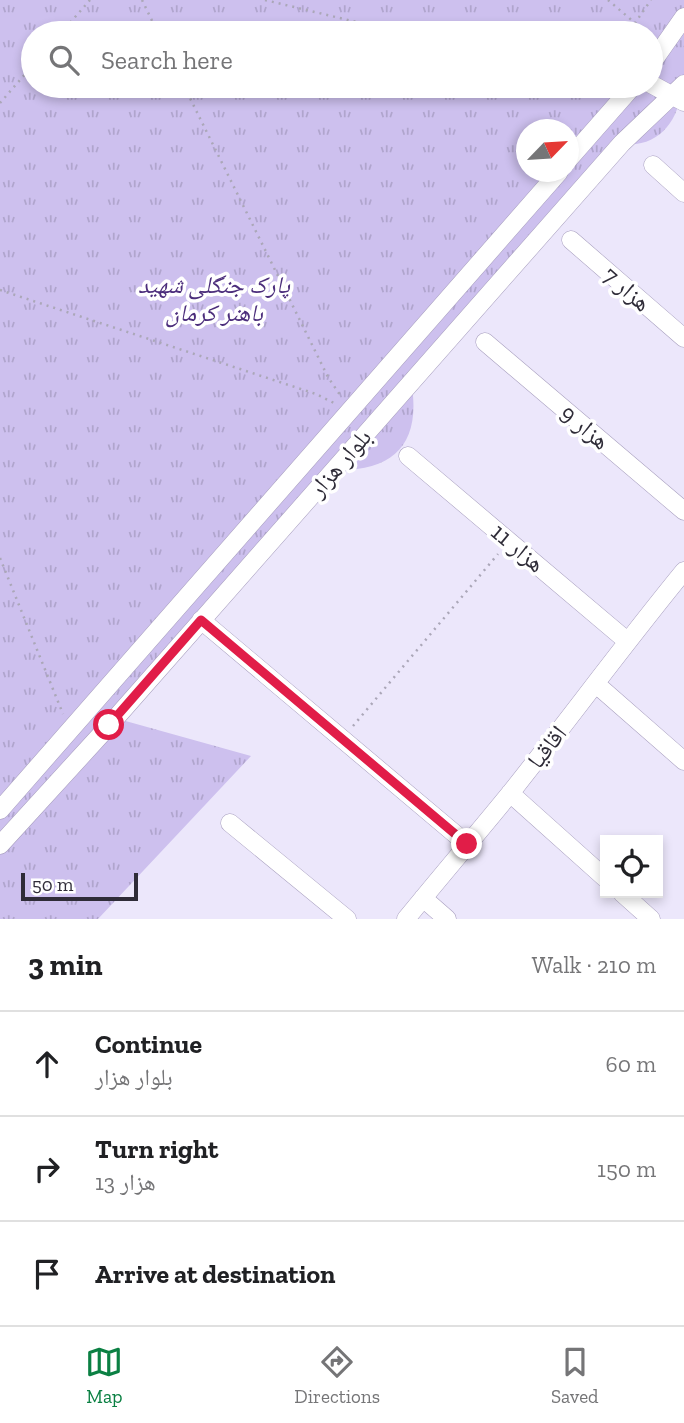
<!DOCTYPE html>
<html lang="en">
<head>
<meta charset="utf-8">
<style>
  :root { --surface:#fff; --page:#f2f2f2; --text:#202124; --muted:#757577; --line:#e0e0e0; --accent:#0b8043 }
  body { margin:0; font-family:"Zilla Slab","Noto Naskh Arabic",serif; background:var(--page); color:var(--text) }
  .controls { position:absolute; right:21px; bottom:21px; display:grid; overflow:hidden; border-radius:0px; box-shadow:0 4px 10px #0003 }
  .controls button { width:63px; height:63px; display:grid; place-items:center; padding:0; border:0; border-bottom:2px solid var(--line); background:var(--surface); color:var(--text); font:35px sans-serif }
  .compass { position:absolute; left:516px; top:119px; width:63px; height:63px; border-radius:50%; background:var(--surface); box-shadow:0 4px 10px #0003; rotate:65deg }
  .scale { position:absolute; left:21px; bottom:18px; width:117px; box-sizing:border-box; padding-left:7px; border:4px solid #2f2c38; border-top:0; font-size:19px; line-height:24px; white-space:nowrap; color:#2f2c38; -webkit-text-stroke:5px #fff; paint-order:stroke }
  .stop { position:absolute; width:21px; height:21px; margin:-16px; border:5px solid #e11d48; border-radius:50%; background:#fff }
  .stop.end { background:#e11d48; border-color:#fff; box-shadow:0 2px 7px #0008 }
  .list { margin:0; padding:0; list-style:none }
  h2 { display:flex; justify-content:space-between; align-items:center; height:91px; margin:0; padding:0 28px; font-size:30px }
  h2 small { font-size:23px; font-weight:400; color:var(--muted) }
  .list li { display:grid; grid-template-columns:46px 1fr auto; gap:21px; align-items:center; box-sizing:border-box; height:105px; padding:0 28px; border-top:2px solid var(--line) }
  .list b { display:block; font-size:26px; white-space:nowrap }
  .list p { margin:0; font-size:23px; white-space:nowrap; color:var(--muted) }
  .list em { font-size:23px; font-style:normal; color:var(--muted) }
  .icon { flex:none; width:38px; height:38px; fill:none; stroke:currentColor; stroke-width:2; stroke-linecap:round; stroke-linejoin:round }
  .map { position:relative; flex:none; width:684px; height:919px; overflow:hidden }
  .search { position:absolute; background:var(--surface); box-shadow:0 4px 10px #0003; left:21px; right:21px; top:21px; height:77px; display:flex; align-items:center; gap:18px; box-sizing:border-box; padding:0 24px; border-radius:38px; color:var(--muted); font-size:26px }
  .sheet { height:406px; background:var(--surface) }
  nav { display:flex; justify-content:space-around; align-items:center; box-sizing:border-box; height:98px; border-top:2px solid var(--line); background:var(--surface); font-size:19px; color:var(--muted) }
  nav a { display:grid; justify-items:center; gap:4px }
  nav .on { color:var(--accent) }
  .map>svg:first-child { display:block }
</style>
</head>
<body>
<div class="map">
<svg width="684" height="919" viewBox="0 0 684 919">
  <defs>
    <pattern id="park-tufts" width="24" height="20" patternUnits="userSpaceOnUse" patternTransform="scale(1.75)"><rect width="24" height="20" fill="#cdc0ee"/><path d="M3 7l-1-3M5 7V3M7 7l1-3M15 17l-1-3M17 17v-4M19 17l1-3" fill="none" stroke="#b0a5cd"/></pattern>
  </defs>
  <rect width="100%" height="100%" fill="#ece7fb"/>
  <!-- park -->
  <path fill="url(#park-tufts)" fill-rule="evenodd" d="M0,0H684V76L680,81C684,116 660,148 625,144L412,387C420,442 395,470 340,470L122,720L251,756L98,919H0ZM33,33H651V86H33ZM526,130H568V172H526Z"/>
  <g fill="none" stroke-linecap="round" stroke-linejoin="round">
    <defs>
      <path id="minor" d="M651,64L684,17
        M651,84L684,102
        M568,160L633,86
        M653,165L684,193
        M571,240L684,338
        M485,342L684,511
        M408,456L627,641
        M201,620L467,844
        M596,684L684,761
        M510,793L605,878
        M0,810L559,172
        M230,823L347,919
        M0,845L106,729L622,143L684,84
        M622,893L651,919
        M423,898L447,919
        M406,919C441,876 477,834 512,791C570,718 625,643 684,571"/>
    </defs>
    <!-- minor casing -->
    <use href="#minor" stroke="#a79ebe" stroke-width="19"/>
    <!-- path -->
    <path stroke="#aba7b8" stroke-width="2.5" stroke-dasharray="2 5" stroke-linecap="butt" d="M142,0L158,33
      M265,0L402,33
      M608,0L635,23L651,0
      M635,23L636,33
      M61,33L90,0
      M184,86L328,377L340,395
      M0,103L33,65
      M0,290L316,394L334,403
      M0,558L63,714
      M353,726L498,554"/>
    <!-- minor -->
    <use href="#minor" stroke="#fff" stroke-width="18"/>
  </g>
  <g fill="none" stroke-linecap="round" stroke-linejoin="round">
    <!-- route -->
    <path stroke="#e11d48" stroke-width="9" d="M109,725L201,620L467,844"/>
  </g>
  <g text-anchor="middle" stroke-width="7" stroke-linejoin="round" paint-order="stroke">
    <!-- park labels -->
    <g font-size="24" font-style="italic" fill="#4c2e7c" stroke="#fff">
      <text x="214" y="293">پارک جنگلی شهید<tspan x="214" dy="28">باهنر کرمان</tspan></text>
    </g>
    <!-- street labels -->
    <g font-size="24" fill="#2f2c38" stroke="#fff">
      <text transform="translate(627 289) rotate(41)" y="8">هزار 7</text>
      <text transform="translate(585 427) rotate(40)" y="8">هزار 9</text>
      <text transform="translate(340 463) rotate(-49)" y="8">بلوار هزار</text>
      <text transform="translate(518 548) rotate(40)" y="8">هزار 11</text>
      <text transform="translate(547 747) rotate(-52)" y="8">اقاقیا</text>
    </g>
  </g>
</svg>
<div class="controls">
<button><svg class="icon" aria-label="locate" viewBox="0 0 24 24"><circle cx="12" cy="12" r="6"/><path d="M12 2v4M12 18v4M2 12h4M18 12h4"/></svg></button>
</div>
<svg class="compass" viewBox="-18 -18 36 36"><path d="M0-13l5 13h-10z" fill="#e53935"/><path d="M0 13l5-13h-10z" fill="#757577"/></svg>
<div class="scale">50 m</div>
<div class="stop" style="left:109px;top:725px"></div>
<div class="stop end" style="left:467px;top:844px"></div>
<div class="search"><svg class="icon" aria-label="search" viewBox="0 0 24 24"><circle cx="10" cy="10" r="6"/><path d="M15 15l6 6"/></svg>Search here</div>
</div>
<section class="sheet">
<h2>3 min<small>Walk · 210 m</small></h2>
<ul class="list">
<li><svg class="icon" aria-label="ahead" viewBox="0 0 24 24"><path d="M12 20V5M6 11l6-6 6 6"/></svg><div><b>Continue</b><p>بلوار هزار</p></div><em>60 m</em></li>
<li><svg class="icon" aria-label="right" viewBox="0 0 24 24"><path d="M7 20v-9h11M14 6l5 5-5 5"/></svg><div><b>Turn right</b><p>هزار 13</p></div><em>150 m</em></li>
<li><svg class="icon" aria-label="arrive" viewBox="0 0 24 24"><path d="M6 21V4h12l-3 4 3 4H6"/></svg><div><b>Arrive at destination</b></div></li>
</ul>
</section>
<nav>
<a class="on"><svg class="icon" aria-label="map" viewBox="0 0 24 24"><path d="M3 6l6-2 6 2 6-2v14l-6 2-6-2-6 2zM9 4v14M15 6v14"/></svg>Map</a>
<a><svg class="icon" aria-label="directions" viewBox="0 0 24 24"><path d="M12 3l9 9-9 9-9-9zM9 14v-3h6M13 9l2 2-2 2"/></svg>Directions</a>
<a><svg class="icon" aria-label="saved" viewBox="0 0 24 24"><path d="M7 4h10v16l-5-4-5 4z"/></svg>Saved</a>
</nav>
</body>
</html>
